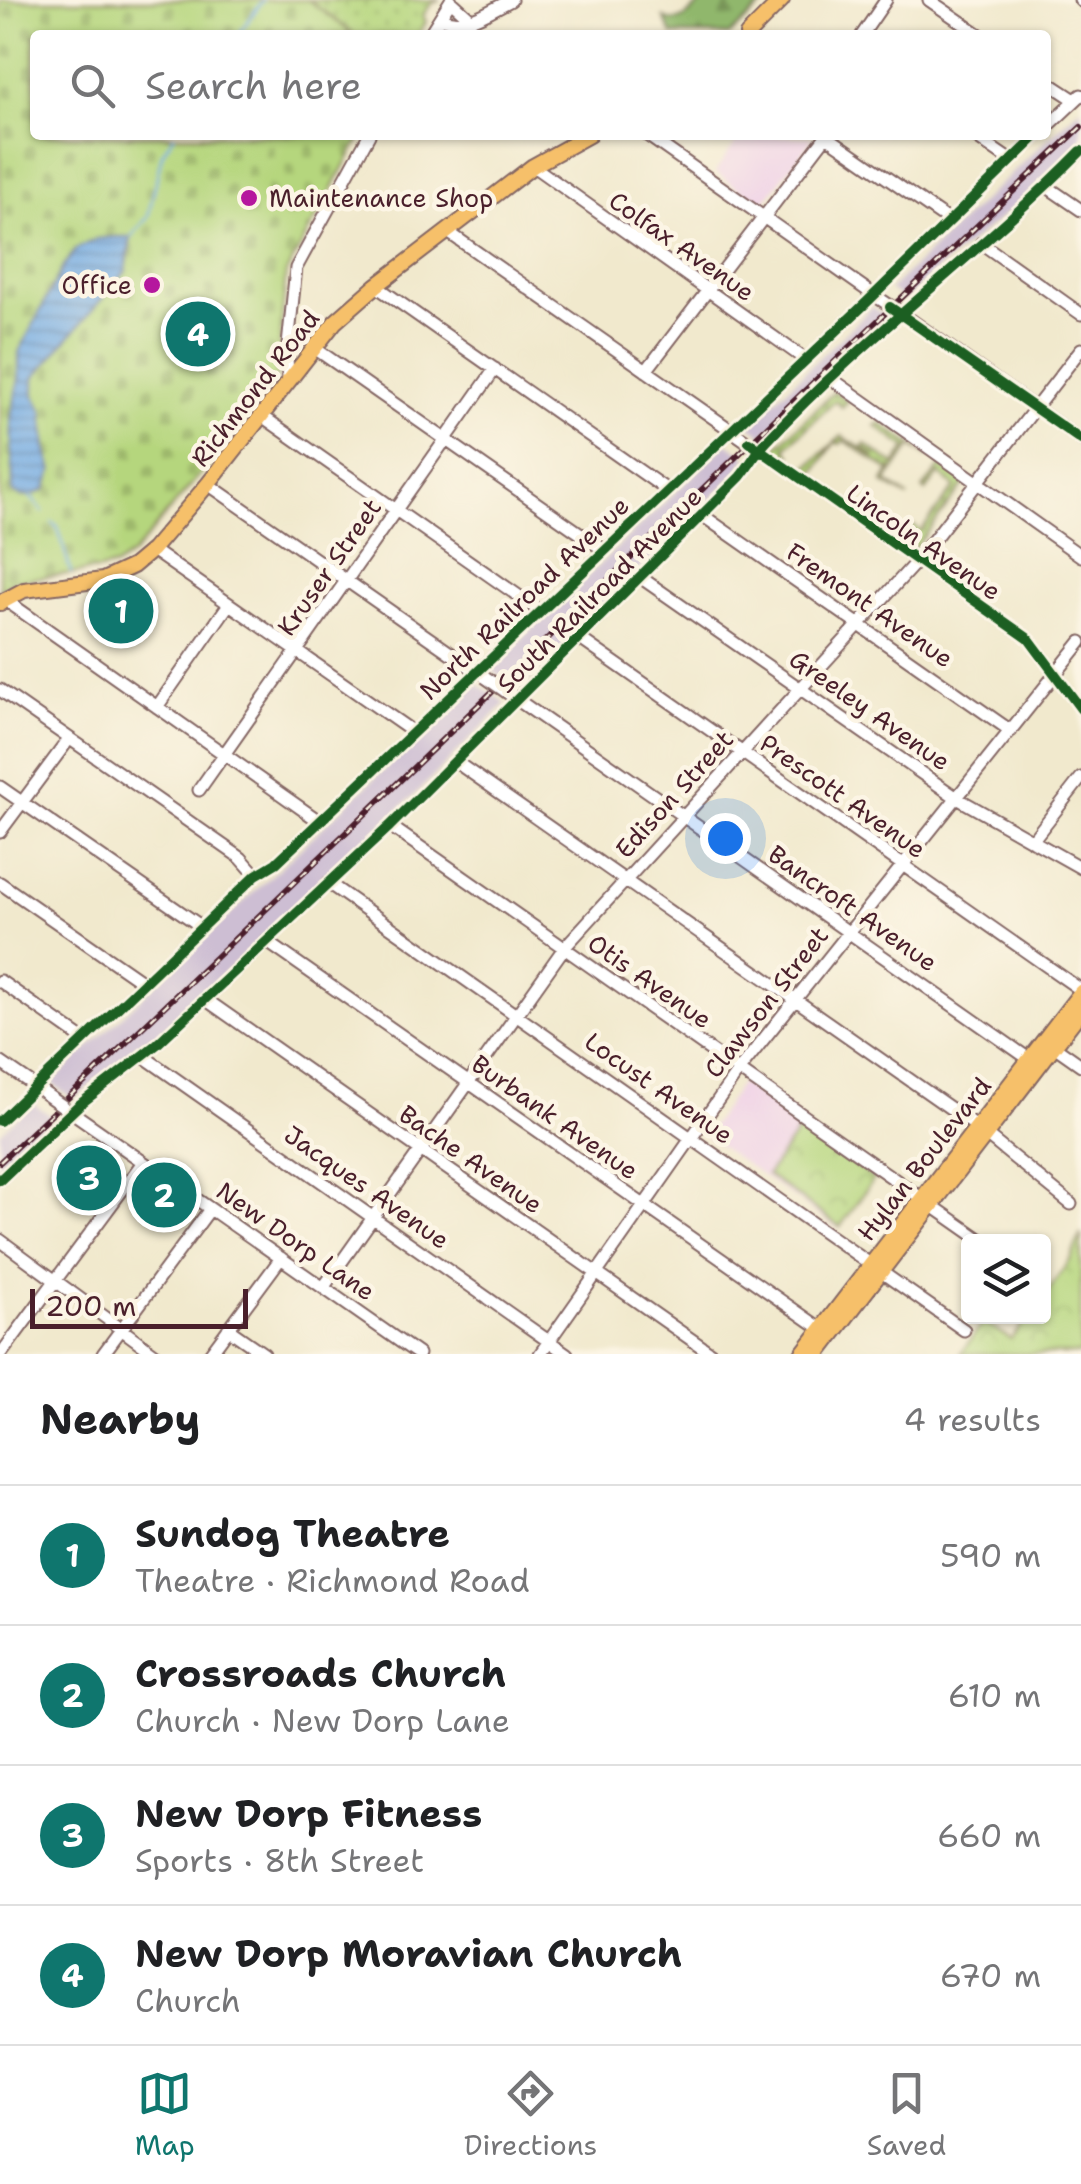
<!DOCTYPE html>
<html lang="en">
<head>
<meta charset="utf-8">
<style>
  :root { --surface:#fff; --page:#f2f2f2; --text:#202124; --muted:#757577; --line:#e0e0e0; --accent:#0f766e }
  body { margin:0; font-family:"Shantell Sans",sans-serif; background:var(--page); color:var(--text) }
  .controls { position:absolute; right:30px; bottom:30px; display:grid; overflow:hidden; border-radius:10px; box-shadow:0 2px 8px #0004 }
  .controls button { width:90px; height:90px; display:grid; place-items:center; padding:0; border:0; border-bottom:2px solid var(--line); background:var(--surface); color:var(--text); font:50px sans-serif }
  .scale { position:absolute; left:30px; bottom:25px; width:218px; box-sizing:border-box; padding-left:10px; border:5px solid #4a1f2b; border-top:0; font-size:28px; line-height:35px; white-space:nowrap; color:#4a1f2b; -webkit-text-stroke:8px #fcf5e5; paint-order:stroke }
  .you { position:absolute; left:725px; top:838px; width:35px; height:35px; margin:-25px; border:8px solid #fff; border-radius:50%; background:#1a73e8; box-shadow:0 0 0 15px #1a73e833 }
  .badge { display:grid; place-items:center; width:65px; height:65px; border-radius:50%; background:var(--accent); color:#fff; font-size:32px; font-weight:700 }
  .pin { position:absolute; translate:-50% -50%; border:5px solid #fff; box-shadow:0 2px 10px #0006 }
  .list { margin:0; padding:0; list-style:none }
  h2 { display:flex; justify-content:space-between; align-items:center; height:130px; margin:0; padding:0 40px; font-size:42px }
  h2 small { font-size:32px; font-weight:400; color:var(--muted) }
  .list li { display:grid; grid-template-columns:65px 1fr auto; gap:30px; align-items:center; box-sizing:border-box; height:140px; padding:0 40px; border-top:2px solid var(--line) }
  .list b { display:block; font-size:38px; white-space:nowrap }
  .list p { margin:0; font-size:32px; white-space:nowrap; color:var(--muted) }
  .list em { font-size:32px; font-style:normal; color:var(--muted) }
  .icon { flex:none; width:55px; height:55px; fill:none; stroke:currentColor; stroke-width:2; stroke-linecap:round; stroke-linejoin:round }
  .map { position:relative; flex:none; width:1081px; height:1354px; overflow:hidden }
  .search { position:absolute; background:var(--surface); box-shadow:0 2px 8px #0004; left:30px; right:30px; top:30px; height:110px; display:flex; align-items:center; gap:25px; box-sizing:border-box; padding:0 35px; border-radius:10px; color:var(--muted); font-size:38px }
  .sheet { height:690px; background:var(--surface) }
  nav { display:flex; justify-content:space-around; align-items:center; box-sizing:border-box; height:140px; border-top:2px solid var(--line); background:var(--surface); font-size:28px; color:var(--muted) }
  nav a { display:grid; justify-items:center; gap:5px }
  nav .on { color:var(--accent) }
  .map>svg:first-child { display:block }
</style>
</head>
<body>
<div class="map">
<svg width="1081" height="1354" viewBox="0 0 1081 1354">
  <defs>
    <pattern id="grass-dots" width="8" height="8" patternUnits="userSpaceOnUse" patternTransform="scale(2.5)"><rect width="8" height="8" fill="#b5d67d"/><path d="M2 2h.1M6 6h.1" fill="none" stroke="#9db76c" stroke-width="1.8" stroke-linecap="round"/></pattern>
    <pattern id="forest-firs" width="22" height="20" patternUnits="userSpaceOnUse" patternTransform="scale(2.5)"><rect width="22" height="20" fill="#90b76c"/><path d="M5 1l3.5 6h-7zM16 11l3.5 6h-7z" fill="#789459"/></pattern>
    <pattern id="cemetery-stones" width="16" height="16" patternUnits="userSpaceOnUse" patternTransform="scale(2.5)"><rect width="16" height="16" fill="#b5d67d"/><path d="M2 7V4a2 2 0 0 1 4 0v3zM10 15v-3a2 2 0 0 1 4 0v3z" fill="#9db76c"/></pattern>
    <pattern id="park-crowns" width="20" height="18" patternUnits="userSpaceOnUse" patternTransform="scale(2.5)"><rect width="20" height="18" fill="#b5d67d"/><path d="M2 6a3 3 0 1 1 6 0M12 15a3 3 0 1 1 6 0" fill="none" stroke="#9db76c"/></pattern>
    <pattern id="water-rules" width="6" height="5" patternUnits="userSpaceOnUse" patternTransform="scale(2.5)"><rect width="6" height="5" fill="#74ace3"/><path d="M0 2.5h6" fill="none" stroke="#618bb8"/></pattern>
  </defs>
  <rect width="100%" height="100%" fill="#fcf5e5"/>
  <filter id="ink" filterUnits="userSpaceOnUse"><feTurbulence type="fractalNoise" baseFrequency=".01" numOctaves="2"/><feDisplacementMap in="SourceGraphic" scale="20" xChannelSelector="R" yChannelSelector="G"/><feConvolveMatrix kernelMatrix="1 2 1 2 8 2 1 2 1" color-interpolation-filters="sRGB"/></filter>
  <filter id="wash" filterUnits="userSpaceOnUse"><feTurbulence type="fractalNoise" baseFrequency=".0048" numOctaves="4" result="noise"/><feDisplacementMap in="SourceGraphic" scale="40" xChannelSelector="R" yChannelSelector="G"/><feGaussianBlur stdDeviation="2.25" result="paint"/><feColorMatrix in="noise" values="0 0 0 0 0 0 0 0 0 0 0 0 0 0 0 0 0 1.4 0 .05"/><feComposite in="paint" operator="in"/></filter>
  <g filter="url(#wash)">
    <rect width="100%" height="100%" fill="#f1e9cd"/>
    <!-- built -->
    <path fill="#efd0e7" d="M741,135L814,137L762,205L715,172Z
      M741,1083L876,1177L839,1229L705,1136Z"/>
    <!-- railway -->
    <path fill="#cdbed3" d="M1081,107V142L1033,191L933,273L905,300L889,290Z
      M872,307L887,318L864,340L763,435L749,425Z
      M727,443L747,457L738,472L519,690L490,669Z
      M476,683L506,703L428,782L151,1042L73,1099L51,1083Z
      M32,1103L53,1117L0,1168V1133Z"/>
    <!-- grass -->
    <path fill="url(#grass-dots)" stroke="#807a54" stroke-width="2.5" d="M308,0H440L432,3L423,15L426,22L418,35H355Z
      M835,391L847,401L842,407L836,401L833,403L788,445L786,449L791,455L788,459L774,449Z
      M880,423L929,457L911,446L895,470L890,467L893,471L887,482L908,497L883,483L890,471L844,440L840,444L835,442L813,474L818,480L804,470L842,436L875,457L863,447L865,444L895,465L906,448L876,426Z
      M941,466L965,483L915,548L897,534L902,529L914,526L921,531L955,487L939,474L926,491L923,489Z"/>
    <!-- forest -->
    <path fill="url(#forest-firs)" stroke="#6d6b4c" stroke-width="2.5" d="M704,0H769L730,35H672L664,18C682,27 693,10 704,0Z"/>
    <!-- cemetery -->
    <path fill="url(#cemetery-stones)" stroke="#807a54" stroke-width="2.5" d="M0,0H308L355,35H35V135H362L286,273L277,376L239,428L133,554L116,566L100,570L12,581L0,591Z"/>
    <!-- park -->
    <path fill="url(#park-crowns)" stroke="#807a54" stroke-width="2.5" d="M802,1125L874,1179L840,1227L767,1175Z
      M1081,1234V1354H960L984,1322L1011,1339L1028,1317L1044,1316V1297L1071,1258Z"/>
    <!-- water -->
    <path fill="url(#water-rules)" stroke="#5f6687" stroke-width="2.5" d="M114,237H131L126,271L34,378V394L43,411L46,447L53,471L45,490C34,494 22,502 13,491L11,419L19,379V352L63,267L76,249L96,239Z"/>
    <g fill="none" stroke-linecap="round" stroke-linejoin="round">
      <!-- stream -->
      <path stroke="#74ace3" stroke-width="2.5" d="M238,35L263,0
        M131,237L148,217L162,154L174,135
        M30,496L43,512
        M52,522L58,528L71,573
        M72,597V598"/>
    </g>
  </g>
  <g filter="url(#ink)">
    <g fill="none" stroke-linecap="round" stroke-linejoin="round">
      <defs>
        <path id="minor" d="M929,0L980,35
          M1080,0L1081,1
          M451,1L472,20
          M440,18C466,29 487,12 511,0
          M429,35L451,0
          M862,35L886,0
          M1046,81L1075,100
          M1046,128L1081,95
          M647,135L874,295
          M825,135L949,221
          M973,135L1011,161
          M533,166L806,360
          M1046,186L1081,210
          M448,232L735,433
          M981,243L1081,314
          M376,286L667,490
          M901,313L1081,440
          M313,347L604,550
          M646,371L826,136
          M288,379L287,355L296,268L369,135
          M832,379L1081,556
          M262,416L540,611
          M756,447L1029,639L1081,709
          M208,484L479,673
          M702,515L1011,731
          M152,550L413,732
          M640,577L957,798L1081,868
          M4,599L319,821
          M579,638L1081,990
          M0,690L241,858L256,875
          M512,696L1029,1059
          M157,707L229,604
          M456,762L970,1122L1071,1204
          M0,787L202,927
          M199,790L495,369
          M390,826L984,1242
          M0,832L69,739
          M1032,841L1081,778
          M0,883L144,983
          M328,883L964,1330
          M266,941L820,1328
          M0,981L84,1040
          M205,999L712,1354
          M1054,1046L1081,1065
          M143,1056L567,1354
          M0,1062L42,1091
          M69,1110L418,1354
          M0,1121L256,875L276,863L867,302L1038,135
          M0,1180L79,1105L156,1045L390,826L740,477C750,465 757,451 768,440C865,336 982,252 1081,151
          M0,1240L155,1354
          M323,1288L564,948L917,561L1081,349
          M228,1329L264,1354
          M1,1354L143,1162
          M103,1354L210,1209
          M210,1354L281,1258
          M540,1354L739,1070L1081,642"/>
        <path id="major" d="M747,35L782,0
          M0,603L24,590L103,580L133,566L152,550L208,484L335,322L376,286L533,166L589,135
          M802,1354L1081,992
          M818,1354L1081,1011"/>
      </defs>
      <!-- minor casing -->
      <use href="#minor" stroke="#846664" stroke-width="15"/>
      <!-- major casing -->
      <use href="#major" stroke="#846664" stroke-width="18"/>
      <!-- minor -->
      <use href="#minor" stroke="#fff" stroke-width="11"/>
      <!-- major -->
      <use href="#major" stroke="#f6c06b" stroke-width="14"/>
      <defs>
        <path id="rail" d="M0,1162C364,820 718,470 1081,127"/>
      </defs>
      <!-- rail casing -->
      <use href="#rail" stroke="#4a1f2b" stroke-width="6"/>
      <!-- rail -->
      <use href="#rail" stroke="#fcf5e5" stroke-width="2.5" stroke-dasharray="8" stroke-linecap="butt"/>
      <defs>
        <path id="minor-bridge" d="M874,295L901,313
          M735,433L755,447
          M485,677L512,696
          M44,1093L64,1107"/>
      </defs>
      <!-- minor-bridge casing -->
      <use href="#minor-bridge" stroke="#846664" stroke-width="15" stroke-linecap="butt"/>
      <!-- minor-bridge -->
      <use href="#minor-bridge" stroke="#fff" stroke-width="11"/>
      <defs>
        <path id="cycleway" d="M890,307L1081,440
          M749,442L1029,639L1081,709
          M0,1121L256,875L276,863L867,302L1038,135
          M0,1180L79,1105L156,1045L390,826L740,477C750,465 757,451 768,440C865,336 982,252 1081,151"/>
      </defs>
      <!-- cycleway casing -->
      <use href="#cycleway" stroke="#fcf5e5" stroke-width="16"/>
      <!-- cycleway -->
      <use href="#cycleway" stroke="#1b5e20" stroke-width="10"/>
    </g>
  </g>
  <!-- markers -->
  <g fill="#b5179e" stroke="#fcf5e5" stroke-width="4">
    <circle cx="249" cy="198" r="10"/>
    <circle cx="152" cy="285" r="10"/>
  </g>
  <g text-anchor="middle" stroke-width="9" stroke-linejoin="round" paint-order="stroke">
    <!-- poi labels -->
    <g font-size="25" fill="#4a1f2b" stroke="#fcf5e5" text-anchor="start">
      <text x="269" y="207">Maintenance Shop</text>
      <text x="132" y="294" text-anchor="end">Office</text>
    </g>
    <!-- street labels -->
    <g font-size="25" fill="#4a1f2b" stroke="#fcf5e5">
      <text transform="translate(682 246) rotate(35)" y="9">Colfax Avenue</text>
      <text transform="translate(255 388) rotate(-52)" y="9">Richmond Road</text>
      <text transform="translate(924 542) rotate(35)" y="9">Lincoln Avenue</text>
      <text transform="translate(329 567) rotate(-55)" y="9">Kruser Street</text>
      <text transform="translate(599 590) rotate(-45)" y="9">South Railroad Avenue</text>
      <text transform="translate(524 598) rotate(-44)" y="9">North Railroad Avenue</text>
      <text transform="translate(870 605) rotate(35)" y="9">Fremont Avenue</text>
      <text transform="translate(870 710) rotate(35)" y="9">Greeley Avenue</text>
      <text transform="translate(674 794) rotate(-48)" y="9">Edison Street</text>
      <text transform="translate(843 796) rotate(35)" y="9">Prescott Avenue</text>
      <text transform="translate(853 908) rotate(35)" y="9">Bancroft Avenue</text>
      <text transform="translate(650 981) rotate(35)" y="9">Otis Avenue</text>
      <text transform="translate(766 1002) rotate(-52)" y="9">Clawson Street</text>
      <text transform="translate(659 1088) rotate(35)" y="9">Locust Avenue</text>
      <text transform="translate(555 1117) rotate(35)" y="9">Burbank Avenue</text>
      <text transform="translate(471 1159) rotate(35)" y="9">Bache Avenue</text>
      <text transform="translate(924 1159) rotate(-52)" y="9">Hylan Boulevard</text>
      <text transform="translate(367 1187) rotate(35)" y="9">Jacques Avenue</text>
      <text transform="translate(296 1241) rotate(35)" y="9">New Dorp Lane</text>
    </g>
  </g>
</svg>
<div class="controls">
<button><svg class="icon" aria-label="layers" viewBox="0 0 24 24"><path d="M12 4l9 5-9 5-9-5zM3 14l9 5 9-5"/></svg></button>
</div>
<div class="scale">200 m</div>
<div class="you"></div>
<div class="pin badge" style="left:121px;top:611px">1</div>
<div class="pin badge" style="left:164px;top:1195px">2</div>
<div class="pin badge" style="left:89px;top:1178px">3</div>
<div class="pin badge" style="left:198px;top:334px">4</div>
<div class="search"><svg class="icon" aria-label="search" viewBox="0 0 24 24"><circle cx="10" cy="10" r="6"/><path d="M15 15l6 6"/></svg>Search here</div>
</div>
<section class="sheet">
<h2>Nearby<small>4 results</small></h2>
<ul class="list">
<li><span class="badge">1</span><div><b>Sundog Theatre</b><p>Theatre · Richmond Road</p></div><em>590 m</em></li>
<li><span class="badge">2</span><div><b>Crossroads Church</b><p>Church · New Dorp Lane</p></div><em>610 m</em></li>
<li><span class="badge">3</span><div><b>New Dorp Fitness</b><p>Sports · 8th Street</p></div><em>660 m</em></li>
<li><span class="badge">4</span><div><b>New Dorp Moravian Church</b><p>Church</p></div><em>670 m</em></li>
</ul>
</section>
<nav>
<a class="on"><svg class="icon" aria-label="map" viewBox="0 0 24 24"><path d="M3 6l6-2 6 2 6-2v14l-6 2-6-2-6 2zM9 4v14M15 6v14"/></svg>Map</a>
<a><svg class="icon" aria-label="directions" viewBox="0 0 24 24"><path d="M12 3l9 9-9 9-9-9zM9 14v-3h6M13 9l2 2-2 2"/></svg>Directions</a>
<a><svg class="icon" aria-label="saved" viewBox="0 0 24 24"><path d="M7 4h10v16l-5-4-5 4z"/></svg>Saved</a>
</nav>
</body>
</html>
